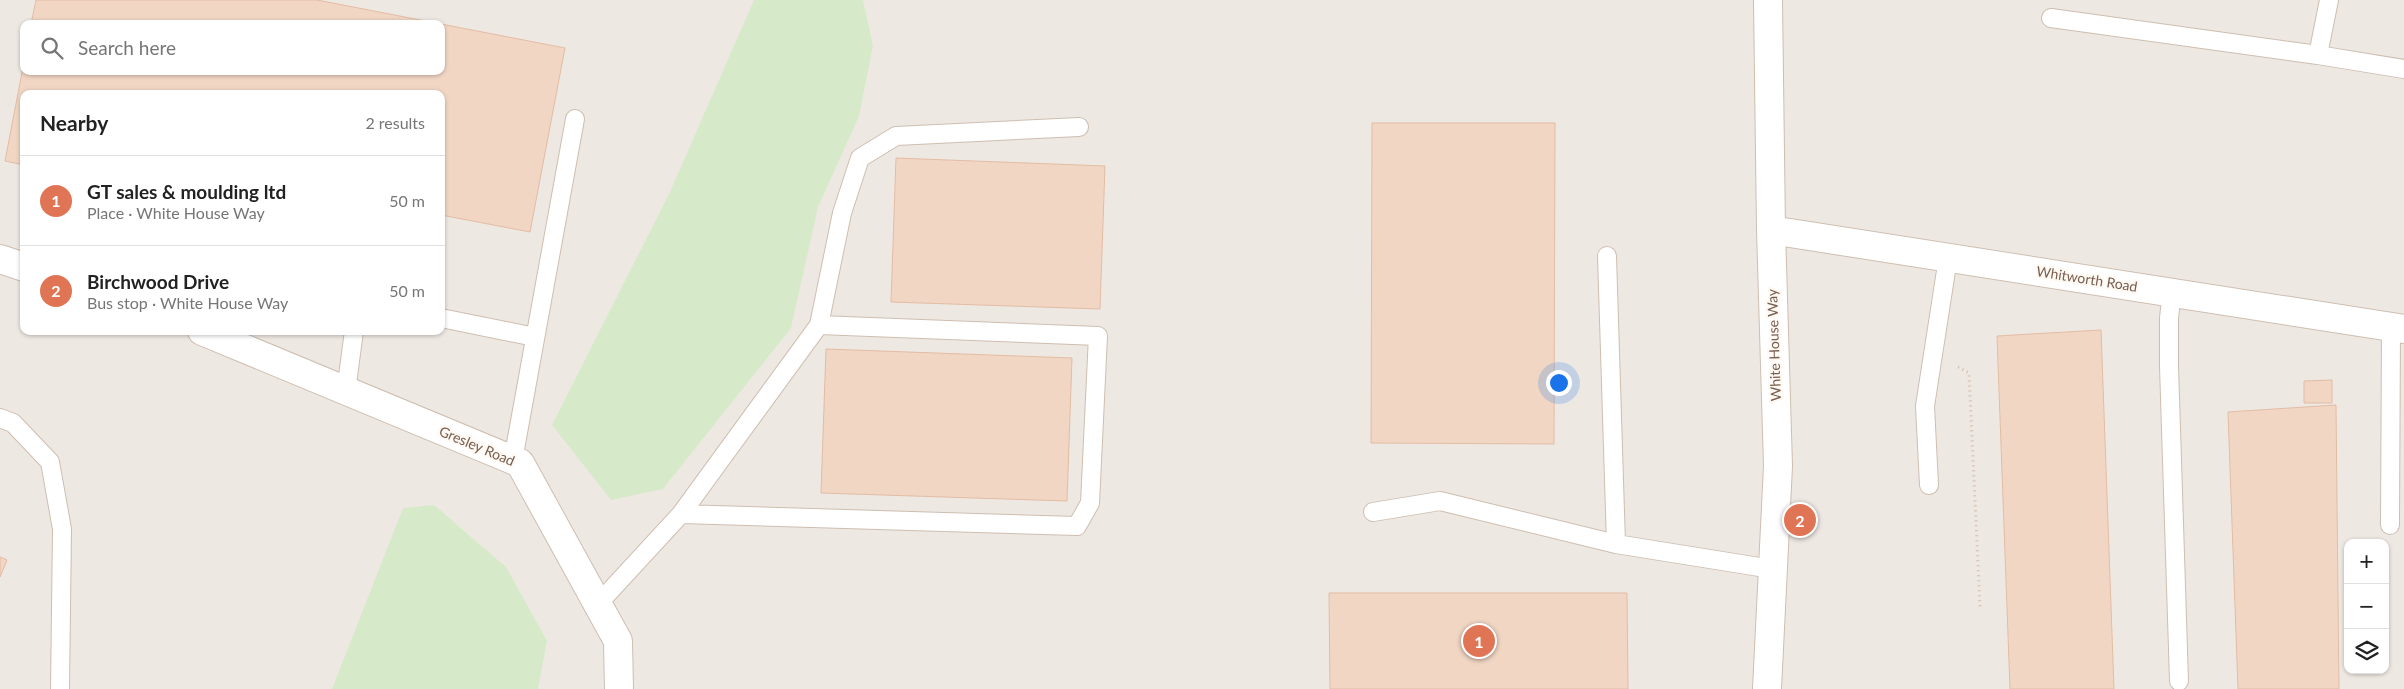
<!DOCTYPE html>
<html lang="en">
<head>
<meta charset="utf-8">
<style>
  :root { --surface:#fff; --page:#f6f6f6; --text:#222; --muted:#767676; --line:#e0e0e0; --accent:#e07556 }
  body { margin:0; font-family:Lato,sans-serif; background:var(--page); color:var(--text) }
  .controls { position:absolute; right:15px; bottom:15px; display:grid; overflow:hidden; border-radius:10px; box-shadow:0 1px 4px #0004 }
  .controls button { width:45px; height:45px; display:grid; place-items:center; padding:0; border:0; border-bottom:1px solid var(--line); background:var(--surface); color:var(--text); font:25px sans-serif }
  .you { position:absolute; left:1558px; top:382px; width:18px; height:18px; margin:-12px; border:4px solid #fff; border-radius:50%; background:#1a73e8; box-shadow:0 0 0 8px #1a73e833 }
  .badge { display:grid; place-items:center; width:32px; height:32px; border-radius:50%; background:var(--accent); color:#fff; font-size:16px; font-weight:700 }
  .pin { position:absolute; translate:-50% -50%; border:2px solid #fff; box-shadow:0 1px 5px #0006 }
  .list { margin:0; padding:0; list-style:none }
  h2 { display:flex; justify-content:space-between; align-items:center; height:65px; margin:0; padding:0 20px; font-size:21px }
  h2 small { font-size:16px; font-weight:400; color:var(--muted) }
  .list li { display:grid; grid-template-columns:32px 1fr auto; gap:15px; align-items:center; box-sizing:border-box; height:90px; padding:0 20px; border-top:1px solid var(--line) }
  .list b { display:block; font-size:19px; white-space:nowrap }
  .list p { margin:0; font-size:16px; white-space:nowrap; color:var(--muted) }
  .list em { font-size:16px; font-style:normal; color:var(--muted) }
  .icon { flex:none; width:28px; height:28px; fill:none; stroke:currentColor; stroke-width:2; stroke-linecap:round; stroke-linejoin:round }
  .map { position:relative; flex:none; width:2404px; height:689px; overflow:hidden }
  .search { position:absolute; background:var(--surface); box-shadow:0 1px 4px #0004; left:20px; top:20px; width:425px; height:55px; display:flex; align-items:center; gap:12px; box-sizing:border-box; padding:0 18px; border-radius:10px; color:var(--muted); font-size:19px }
  .panel { position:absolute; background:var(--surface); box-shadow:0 1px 4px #0004; left:20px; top:90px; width:425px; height:245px; border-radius:10px }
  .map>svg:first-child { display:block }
</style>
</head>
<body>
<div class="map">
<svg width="2404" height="689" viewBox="0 0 2404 689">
  <rect width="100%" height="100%" fill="#fcf6eb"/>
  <!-- industrial -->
  <path fill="#eee8e3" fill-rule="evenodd" d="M0,0H2404V689H0ZM24,24H441V71H24ZM24,94H441V331H24ZM2348,543H2385V670H2348Z"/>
  <!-- green -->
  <path fill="#d6eac9" d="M754,0H863L873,46L859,116L818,207L791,328L663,489L611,500L552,425L670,192Z
    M434,505L506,567L547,641L538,689H332L403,508Z"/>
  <!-- building -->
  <path fill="#f1d6c4" stroke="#e3bca4" d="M36,0H317L441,24H31Z
    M441,24L565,48L530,232L441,215V94H24V165L5,161L24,62V71H441Z
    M1372,123H1555L1554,444L1371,443Z
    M896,158L1105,166L1100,309L891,302Z
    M2101,330L2114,689H2010L1997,336Z
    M826,349L1072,358L1067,501L821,493Z
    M2332,380V403H2304V381Z
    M2336,405L2339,689H2238L2228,412Z
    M0,557L7,560L0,577Z
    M1329,593H1627L1628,689H1330Z"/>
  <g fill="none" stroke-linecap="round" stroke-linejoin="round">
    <defs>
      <path id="lane" d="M2051,18L2318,55L2329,0
        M2318,55L2404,69
        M1607,256L1616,544L1772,569
        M2172,292L2169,318V366L2179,681
        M441,318L535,337
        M819,325L842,213L860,158L896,136L1079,127
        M346,391L354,331
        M0,418L13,423L50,462L62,529L60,689
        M513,460L575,119
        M1929,485L1925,406L1948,258
        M1373,512L1440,501L1616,544
        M2390,525L2391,327
        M598,604L681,514L1077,526L1090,503L1098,336L819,325L681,514"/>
      <path id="street" d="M1771,230L2404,329
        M0,259L24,267
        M202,331L520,463L618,641L619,689
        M1767,689L1778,466L1771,230L1768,0"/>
    </defs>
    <!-- lane casing -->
    <use href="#lane" stroke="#cebeb0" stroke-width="20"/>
    <!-- street casing -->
    <use href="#street" stroke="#cebeb0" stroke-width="30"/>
    <!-- path -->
    <path stroke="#d6b9a6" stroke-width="3" stroke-dasharray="1 4" stroke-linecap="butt" d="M1958,367L1969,373L1980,607"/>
    <!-- lane -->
    <use href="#lane" stroke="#fff" stroke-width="18"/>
    <!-- street -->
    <use href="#street" stroke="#fff" stroke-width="28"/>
  </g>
  <g text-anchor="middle" stroke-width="4.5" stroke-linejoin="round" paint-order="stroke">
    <!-- street labels -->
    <g font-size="14" fill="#775d4e" stroke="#fef9f2">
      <text transform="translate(2087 279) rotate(9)" y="5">Whitworth Road</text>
      <text transform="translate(1774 345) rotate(-92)" y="5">White House Way</text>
      <text transform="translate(477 446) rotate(23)" y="5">Gresley Road</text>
    </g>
  </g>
</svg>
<div class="controls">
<button>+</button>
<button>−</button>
<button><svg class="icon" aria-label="layers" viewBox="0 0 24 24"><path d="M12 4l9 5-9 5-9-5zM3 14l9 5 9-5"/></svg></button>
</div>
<div class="you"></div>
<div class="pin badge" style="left:1479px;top:641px">1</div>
<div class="pin badge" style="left:1800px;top:520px">2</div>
<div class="search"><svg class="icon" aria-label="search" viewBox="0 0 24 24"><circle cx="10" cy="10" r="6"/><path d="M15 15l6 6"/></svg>Search here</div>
<section class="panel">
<h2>Nearby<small>2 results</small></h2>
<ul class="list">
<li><span class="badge">1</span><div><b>GT sales &amp; moulding ltd</b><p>Place · White House Way</p></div><em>50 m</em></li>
<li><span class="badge">2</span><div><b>Birchwood Drive</b><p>Bus stop · White House Way</p></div><em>50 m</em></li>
</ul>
</section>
</div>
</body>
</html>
